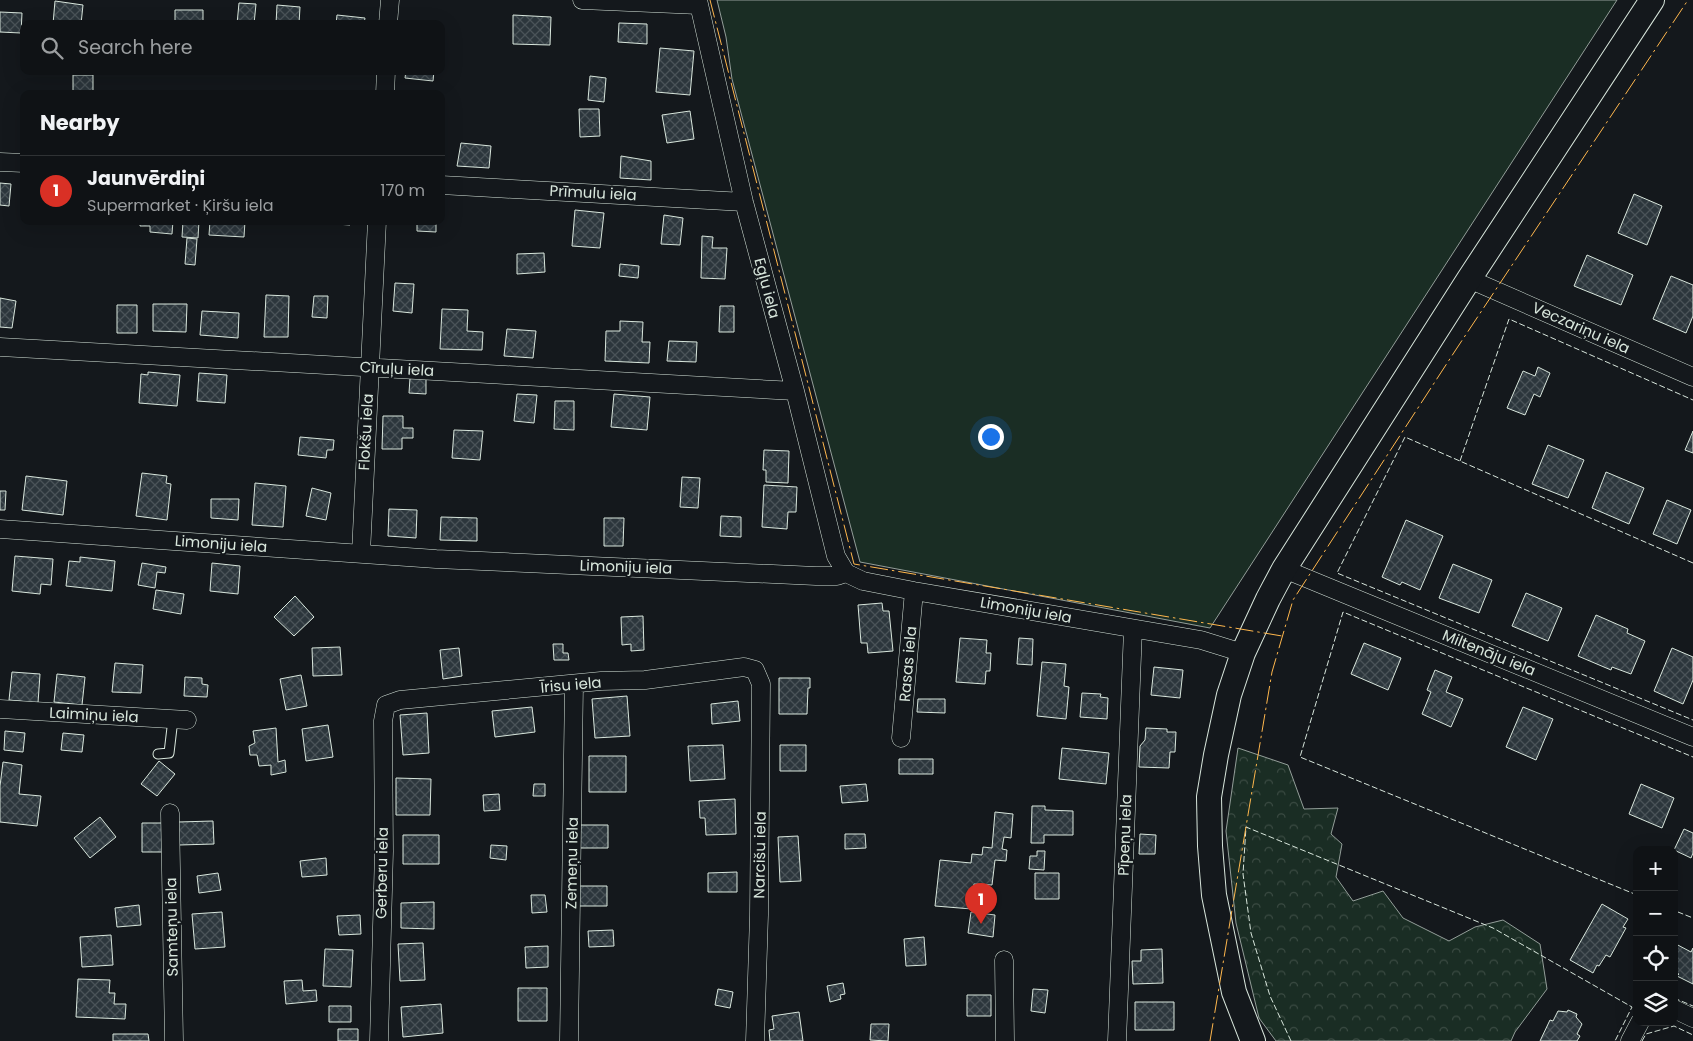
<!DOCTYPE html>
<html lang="en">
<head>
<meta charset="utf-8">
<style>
  :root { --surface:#0f1215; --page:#181b1e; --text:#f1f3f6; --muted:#9b9ea0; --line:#2f3234; --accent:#d93025 }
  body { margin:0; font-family:Poppins,sans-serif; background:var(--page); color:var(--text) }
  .controls { position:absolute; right:15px; bottom:15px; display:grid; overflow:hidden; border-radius:10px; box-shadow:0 5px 20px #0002 }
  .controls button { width:45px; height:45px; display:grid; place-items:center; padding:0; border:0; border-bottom:1px solid var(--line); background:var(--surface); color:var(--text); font:25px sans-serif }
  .you { position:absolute; left:990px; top:436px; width:18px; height:18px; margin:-12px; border:4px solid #fff; border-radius:50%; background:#1a73e8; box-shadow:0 0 0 8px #1a73e833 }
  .badge { display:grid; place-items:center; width:32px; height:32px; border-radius:50%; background:var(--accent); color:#fff; font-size:16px; font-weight:700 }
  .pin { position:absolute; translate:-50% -41px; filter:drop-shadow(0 1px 2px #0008) }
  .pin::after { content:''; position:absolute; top:26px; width:18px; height:15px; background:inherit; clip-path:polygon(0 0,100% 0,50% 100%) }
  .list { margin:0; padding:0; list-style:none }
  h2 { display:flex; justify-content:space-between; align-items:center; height:65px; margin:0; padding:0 20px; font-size:21px }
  h2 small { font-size:16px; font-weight:400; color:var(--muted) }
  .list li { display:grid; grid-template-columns:32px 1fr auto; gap:15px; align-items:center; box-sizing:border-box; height:70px; padding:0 20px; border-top:1px solid var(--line) }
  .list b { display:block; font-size:19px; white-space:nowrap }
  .list p { margin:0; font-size:16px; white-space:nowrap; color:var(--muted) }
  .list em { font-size:16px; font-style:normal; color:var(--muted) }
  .icon { flex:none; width:28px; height:28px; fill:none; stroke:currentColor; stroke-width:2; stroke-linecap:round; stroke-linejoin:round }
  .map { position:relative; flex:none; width:1693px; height:1041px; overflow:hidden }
  .search { position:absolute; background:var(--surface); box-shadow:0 5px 20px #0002; left:20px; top:20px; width:425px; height:55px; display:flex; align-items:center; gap:12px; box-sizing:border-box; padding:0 18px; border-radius:10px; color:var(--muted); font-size:19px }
  .panel { position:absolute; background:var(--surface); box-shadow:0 5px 20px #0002; left:20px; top:90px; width:425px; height:135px; border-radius:10px }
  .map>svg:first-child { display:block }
</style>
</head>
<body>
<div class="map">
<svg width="1693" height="1041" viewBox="0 0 1693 1041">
  <defs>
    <pattern id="forest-crowns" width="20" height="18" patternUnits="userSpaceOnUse" patternTransform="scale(1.25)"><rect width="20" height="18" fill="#1a2d24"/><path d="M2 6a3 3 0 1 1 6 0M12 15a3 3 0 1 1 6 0" fill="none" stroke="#3b4b43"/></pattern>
    <pattern id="building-cross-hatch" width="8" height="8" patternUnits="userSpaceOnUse" patternTransform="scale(1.25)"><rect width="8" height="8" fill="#2c363c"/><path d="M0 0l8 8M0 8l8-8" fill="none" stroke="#4a5358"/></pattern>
  </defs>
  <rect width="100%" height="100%" fill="#14181c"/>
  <!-- grass -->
  <path fill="#1a2d24" stroke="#939e99" d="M717,0H1617L1210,628L860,562L732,79L726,37Z"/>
  <!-- forest -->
  <path fill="url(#forest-crowns)" stroke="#939e99" d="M1238,748L1288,765L1304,809L1338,808L1331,834L1342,844L1336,877L1353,901L1383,891L1403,918L1449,941L1475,927L1503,920L1540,944L1547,989L1515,1032L1511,1041H1276L1259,1018L1236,923L1226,831Z"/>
  <!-- building -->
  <path fill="url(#building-cross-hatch)" stroke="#d8e6dc" d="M55,1L83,5L81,24H53Z
    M239,3L256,4L254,24H237Z
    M277,5L300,7L299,24H276Z
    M175,10H203V24H175Z
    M0,12L22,13L21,33L0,32Z
    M337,15L365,18L364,24H336Z
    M513,15L551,17L550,45L513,44Z
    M619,23L647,24V44L618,42Z
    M660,48L694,51L690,95L656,92Z
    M406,71H434L433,81L405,78Z
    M73,75H93V94H73Z
    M590,76L606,78L604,102L588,100Z
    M579,109H599L600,136L580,137Z
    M690,111L694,139L667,143L662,115Z
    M461,143L491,146L489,168L457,166Z
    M621,156L651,161V180L620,178Z
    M0,183L11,184L9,206L0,205Z
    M1634,194L1662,206L1647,245L1618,233Z
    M575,210L604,213L600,248L572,246Z
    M664,215L683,218L680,245L661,244Z
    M140,221H173L172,234L150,232V226H140Z
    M183,221H199L198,238L182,237Z
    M210,221H245L244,237L209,235Z
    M322,221H350V225L322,223Z
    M417,221H436V232L417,231Z
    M702,236L713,237L712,248H727L725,279L701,278Z
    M187,238L197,239L195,265L185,264Z
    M544,253L545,272L517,274V254Z
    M1587,255L1633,275L1621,305L1574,286Z
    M620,264L639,266L638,278L619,276Z
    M1671,276L1693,285V316L1686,333L1653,319Z
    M395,283L414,284L412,313L393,311Z
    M266,295L289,296L288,337H264Z
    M314,296H328L327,318L312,317Z
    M0,298L16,301L12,328L0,327Z
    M153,304H187L186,332L153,331Z
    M117,305H137V333H117Z
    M720,306H734V332H719Z
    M442,309L468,310L467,331L483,332L482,350L440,349Z
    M202,311L239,313L238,338L200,335Z
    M620,321L643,322L642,342H650L649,363L605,361L606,331H620Z
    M507,329L536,331L533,358L504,356Z
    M669,341L697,342L696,362L667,361Z
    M1538,367L1550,373L1540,397L1534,394L1525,415L1507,408L1523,371L1535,376Z
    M148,372L180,375L177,406L139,403L141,374L148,375Z
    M199,373L227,375L225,403L197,401Z
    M410,378L426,379V394L409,393Z
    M517,394L537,395L534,423L514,421Z
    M614,394L650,397L647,430L611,427Z
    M555,401H574V430L554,429Z
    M383,416H403V428H413V438H402V449H382Z
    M454,430L483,431L480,460L452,458Z
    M1693,431V453L1685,450Z
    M300,437L334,440L333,450H327L326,458L298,455Z
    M1548,445L1584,460L1568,498L1532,484Z
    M764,450L789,451L788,483L766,482V470H763Z
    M1606,472L1644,488L1629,524L1592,508Z
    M142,473L167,476L166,483L171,484L167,520L136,516Z
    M26,476L67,481L63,515L22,510Z
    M682,477L700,478L698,508L680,507Z
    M255,483L286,486L283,527L252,525Z
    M764,485L797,487L796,512H788L787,529L762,527Z
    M312,488L331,493L326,520L306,516Z
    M0,491H6L5,510H0Z
    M211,499H239L238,520L211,518Z
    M1667,500L1691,510L1677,544L1653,534Z
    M389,509L417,510L416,538L388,536Z
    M721,516L741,517V537L720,536Z
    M441,517L477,518V541L440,540Z
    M604,518H624L623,546H604Z
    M1406,520L1443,536L1420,590L1402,582L1400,585L1382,577Z
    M15,556L53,559L51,585L41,584L40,594L12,591Z
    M80,557L115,561L112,591L66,586L69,561L80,562Z
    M142,563L166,567L165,573L157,572L155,588L138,585Z
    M212,563L240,566L238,594L210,591Z
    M1453,564L1492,580L1479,613L1439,598Z
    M156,590L184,594L181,614L153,609Z
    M1526,593L1562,608L1548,641L1512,626Z
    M295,596L314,617L294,636L274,617Z
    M882,603L883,611H889L893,651L868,653L867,643H861L858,605Z
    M1596,615L1628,629L1627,633L1645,641L1631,674L1612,667L1611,670L1578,656Z
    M643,616L644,650L631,651V644L622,645L621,617Z
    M960,638L987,640L986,653H991L990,671H986L985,684L956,682Z
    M1019,638L1033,639L1032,665L1017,664Z
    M1364,643L1401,658L1388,690L1351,674Z
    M553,644H563V653H568L569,660H554Z
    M340,647L342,675L313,676L312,648Z
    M459,648L462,676L443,679L440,650Z
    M1672,648L1693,657V680L1683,704L1654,691Z
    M1042,662L1066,664L1064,686L1069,687L1066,719L1037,716Z
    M115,663L143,665L141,693L112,692Z
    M1154,667L1183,670L1180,698L1151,695Z
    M1435,670L1452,677L1446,692L1463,699L1451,727L1422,714L1431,692L1427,690Z
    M12,672L40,674L38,703L9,700Z
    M57,674L85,677L82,705L54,702Z
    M301,675L307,706L286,710L280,679Z
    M185,677L202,678V684L208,685L207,697L184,696Z
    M779,678H810V688H808L807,714H779Z
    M1082,693L1101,694L1100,697L1108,698L1107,719L1080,717Z
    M627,696L630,736L595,738L592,699Z
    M918,699H945V713L917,712Z
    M738,701L740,721L712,724L711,704Z
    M532,707L535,732L495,737L492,711Z
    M1523,707L1553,719L1536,760L1506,747Z
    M427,713L429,753L403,755L400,715Z
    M328,725L333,757L306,761L302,729Z
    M276,728L278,762L285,760L286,772L271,775V765L259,766L257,755H250L249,746L255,743L253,731Z
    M1146,728L1167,729V732H1176L1175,752H1170L1169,768L1139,767L1140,746L1145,740Z
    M5,731L25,733L23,752L4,750Z
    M63,733L84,735L82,752L61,750Z
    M723,745L725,779L690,781L688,746Z
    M780,745H806V771H780Z
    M1062,748L1109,753L1106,784L1059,779Z
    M589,756H626V792H589Z
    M899,759H933V774H899Z
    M159,761L175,774L157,796L141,784Z
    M3,762L22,765L19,794L41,796L37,826L0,822V786Z
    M396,778L431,779L430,815H396Z
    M534,784H545V796H533Z
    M866,784L868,801L842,803L840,786Z
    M1641,784L1674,798L1662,828L1629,814Z
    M499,794L500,810L484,811L483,795Z
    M735,799L736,834L706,835L705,818H700L699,801Z
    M1032,806H1045V810L1073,811V835H1044V843H1031Z
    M995,812L1013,814L1011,838L1004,837L1002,849L1007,850L1006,861L995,860L992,885L974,884L972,909L935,906L940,860L971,863L972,854L982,855L983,847L992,848Z
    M100,817L116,837L90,858L74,838Z
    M213,821L214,844L179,845L178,822Z
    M142,823H162L163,852H142Z
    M580,825H608V848H580Z
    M1684,829L1693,833V853L1691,858L1674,850Z
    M845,834H865L866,848L845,849Z
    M1140,834L1156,835L1155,854H1139Z
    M403,835H439V864H403Z
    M798,836L801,881L780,882L778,837Z
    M491,845L507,846L506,860L490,858Z
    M1037,851H1045L1044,870L1029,869L1030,856H1037Z
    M326,858L327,875L302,877L300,861Z
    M737,872V892H708V873Z
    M218,873L221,890L199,893L197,876Z
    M1035,873H1059V899H1035Z
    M579,886H607V906H579Z
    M531,895H545L547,912L532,913Z
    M434,902V929L401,928V903Z
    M1602,904L1628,919L1623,927L1626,928L1610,957L1606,955L1599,966L1597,965L1593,973L1570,960Z
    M139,905L141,925L117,927L115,908Z
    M222,912L225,947L195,949L192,914Z
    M971,912L995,915L993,937L968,933Z
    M360,915L361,934L339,935L337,916Z
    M613,930L614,946L589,947L588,931Z
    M111,935L113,965L82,967L80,937Z
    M924,937L926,965L906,966L904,939Z
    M423,943L425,980L400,981L398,944Z
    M1674,943L1691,952L1693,948V984L1677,976L1679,974L1674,972Z
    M548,946V967L526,968L525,947Z
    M325,949L353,950L351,987L323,986Z
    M1162,949L1163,983L1133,984L1132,961H1141V950Z
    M78,979L110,980L109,993H115L114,1004H126L125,1019L76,1017Z
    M302,980L303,991L316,990L317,1001L286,1004L284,981Z
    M843,983L845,994L840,995L841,999L830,1002L827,986Z
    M518,988H547V1021H518Z
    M718,989L733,992L730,1008L715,1005Z
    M1033,989L1048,990L1045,1013L1031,1011Z
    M967,995H991V1016H967Z
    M1135,1002H1174V1030H1135Z
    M441,1004L443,1033L403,1037L401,1007Z
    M329,1006H351V1022H329Z
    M1568,1010L1577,1014L1576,1017L1582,1024L1577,1034L1580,1036L1577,1041H1540L1550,1020L1553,1021L1558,1011L1567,1012Z
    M799,1012L803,1041H770L769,1030L774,1029L772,1016Z
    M871,1024H889L888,1041L870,1040Z
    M338,1029H358V1041H338Z
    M113,1034H148L149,1041H113Z"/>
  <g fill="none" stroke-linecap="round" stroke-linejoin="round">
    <defs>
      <path id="service" d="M158,754L169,753L173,719"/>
      <path id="minor" d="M582,0L699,5
        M698,0L744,202L795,391L836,556L846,573
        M388,24L390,0
        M385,94L386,71
        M0,162L24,163
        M441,185L744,202
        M1469,279L1693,377
        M0,347L795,391
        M0,529L436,559L816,576H837L846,573L863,581L914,591L1201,640L1243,653
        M361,553L377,221
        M1284,569L1693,737
        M0,709L187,720
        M901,738L914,591
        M170,813L174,1041
        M1004,960L1005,1041
        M1674,1009L1693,1018
        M379,1041L384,851L383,721L386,705L400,700L601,681L645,680L744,667L755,670L761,684L759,915L755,1041
        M569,1041L574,684
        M1117,1041L1133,629
        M1630,1041L1640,1022"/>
      <path id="secondary" d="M1253,1041L1234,992L1214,895L1210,846L1209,797L1216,755L1229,695L1243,653L1268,599L1284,569L1469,279L1652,0"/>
    </defs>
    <!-- service casing -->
    <use href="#service" stroke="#d8e6dc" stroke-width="11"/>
    <!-- minor casing -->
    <use href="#minor" stroke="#d8e6dc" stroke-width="19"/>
    <!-- secondary casing -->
    <use href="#secondary" stroke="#d8e6dc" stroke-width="26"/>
    <!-- service -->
    <use href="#service" stroke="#14181c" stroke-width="9"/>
    <!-- minor -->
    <use href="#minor" stroke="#14181c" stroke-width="18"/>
    <!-- secondary -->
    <use href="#secondary" stroke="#14181c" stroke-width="24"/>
    <!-- fence -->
    <path stroke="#d8e6dc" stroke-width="1" stroke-dasharray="6 2.5" stroke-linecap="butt" d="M1460,461L1509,319L1693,400
      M1693,563L1405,437L1337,573L1693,720
      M1637,895L1300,757L1343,612L1693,757
      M1674,920L1678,912L1693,918
      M1674,998L1693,1006
      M1291,1041L1270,996L1251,933L1243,874L1246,827L1493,928L1632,1007L1615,1041
      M1642,1041L1646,1034L1674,1026L1693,1035"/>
    <!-- power -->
    <path stroke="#ffb74d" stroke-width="1" stroke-dasharray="18 4 2.5 4" stroke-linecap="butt" d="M710,0L854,564L1282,636
      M1210,1041L1272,672L1293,600L1455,351L1688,0"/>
  </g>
  <g text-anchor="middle" stroke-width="4" stroke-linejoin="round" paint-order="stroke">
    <!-- street labels -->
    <g font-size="15" fill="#d8e6dc" stroke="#14181c">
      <text transform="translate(593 193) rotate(3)" y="5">Prīmulu iela</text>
      <text transform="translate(767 288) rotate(75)" y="5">Egļu iela</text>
      <text transform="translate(1581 328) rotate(24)" y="5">Veczariņu iela</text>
      <text transform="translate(397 369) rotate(3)" y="5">Cīruļu iela</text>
      <text transform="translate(366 432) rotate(-87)" y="5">Flokšu iela</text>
      <text transform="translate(221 544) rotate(4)" y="5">Limoniju iela</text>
      <text transform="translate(626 567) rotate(2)" y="5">Limoniju iela</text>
      <text transform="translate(1026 610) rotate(10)" y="5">Limoniju iela</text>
      <text transform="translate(1489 653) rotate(22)" y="5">Miltenāju iela</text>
      <text transform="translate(908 664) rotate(-85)" y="5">Rasas iela</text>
      <text transform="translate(571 685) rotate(-5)" y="5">Īrisu iela</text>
      <text transform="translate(94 715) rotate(3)" y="5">Laimiņu iela</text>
      <text transform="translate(1125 835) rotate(-88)" y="5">Pīpeņu iela</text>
      <text transform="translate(760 855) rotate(-89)" y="5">Narcišu iela</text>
      <text transform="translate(572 863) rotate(-89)" y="5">Zemeņu iela</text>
      <text transform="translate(382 873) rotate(-89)" y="5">Gerberu iela</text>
      <text transform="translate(172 927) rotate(-91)" y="5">Samteņu iela</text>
    </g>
  </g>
</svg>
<div class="controls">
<button>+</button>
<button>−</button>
<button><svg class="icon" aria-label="locate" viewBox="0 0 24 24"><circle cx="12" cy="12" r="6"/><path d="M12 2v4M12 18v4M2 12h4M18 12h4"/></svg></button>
<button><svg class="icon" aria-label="layers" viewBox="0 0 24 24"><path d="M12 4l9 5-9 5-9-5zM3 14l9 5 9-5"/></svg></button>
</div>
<div class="you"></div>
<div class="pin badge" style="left:981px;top:924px">1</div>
<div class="search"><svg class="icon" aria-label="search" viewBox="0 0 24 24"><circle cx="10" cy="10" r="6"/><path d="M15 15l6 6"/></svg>Search here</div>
<section class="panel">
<h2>Nearby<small></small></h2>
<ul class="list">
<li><span class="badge">1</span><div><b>Jaunvērdiņi</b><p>Supermarket · Ķiršu iela</p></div><em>170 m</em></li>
</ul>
</section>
</div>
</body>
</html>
